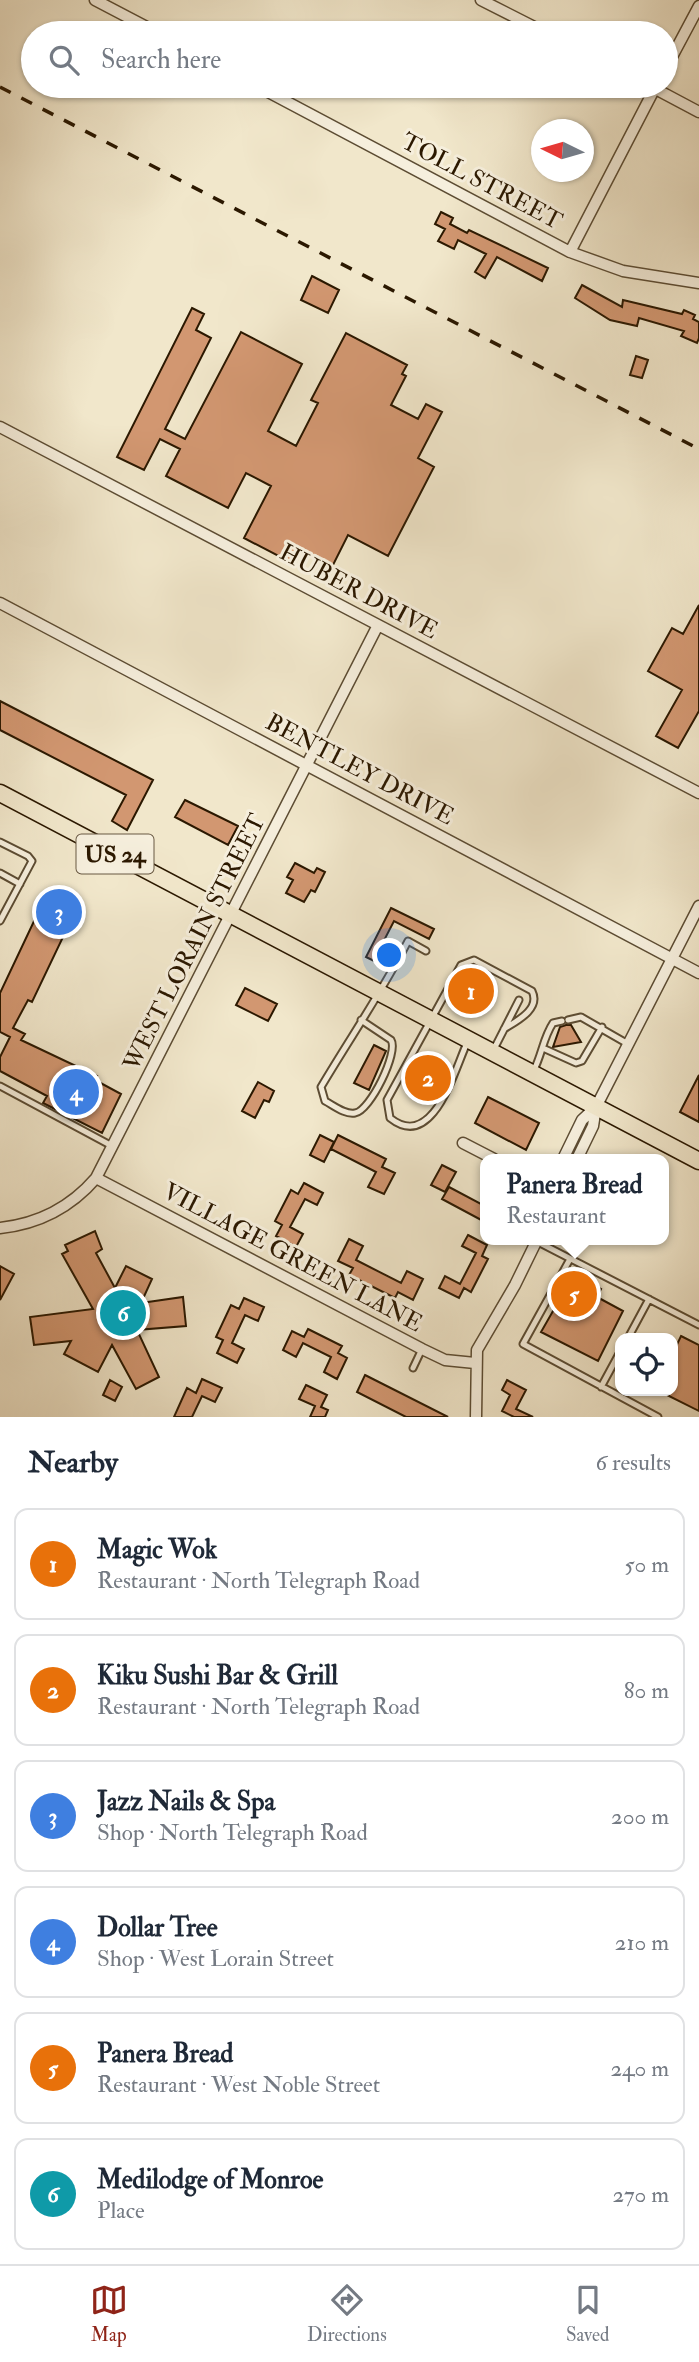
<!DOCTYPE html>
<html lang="en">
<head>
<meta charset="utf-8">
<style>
  :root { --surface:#fff; --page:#f2f2f3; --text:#1f2937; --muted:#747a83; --line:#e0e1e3; --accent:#8f2418 }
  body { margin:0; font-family:"IM FELL Double Pica",serif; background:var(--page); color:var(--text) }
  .controls { position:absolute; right:21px; bottom:21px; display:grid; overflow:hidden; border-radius:14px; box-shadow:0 2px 5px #0004 }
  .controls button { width:63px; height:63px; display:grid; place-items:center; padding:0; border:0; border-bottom:2px solid var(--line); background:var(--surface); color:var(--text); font:35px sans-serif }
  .compass { position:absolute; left:531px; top:119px; width:63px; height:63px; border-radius:50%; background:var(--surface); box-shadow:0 2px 5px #0004; rotate:275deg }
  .you { position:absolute; left:390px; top:956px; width:24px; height:24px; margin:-18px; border:5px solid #fff; border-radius:50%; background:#1a73e8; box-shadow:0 0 0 10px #1a73e833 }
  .badge { display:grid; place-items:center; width:46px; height:46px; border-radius:50%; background:var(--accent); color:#fff; font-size:23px; font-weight:700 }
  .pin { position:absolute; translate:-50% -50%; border:4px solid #fff; box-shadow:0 2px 7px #0006 }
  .popup { position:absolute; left:480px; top:1154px; width:189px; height:91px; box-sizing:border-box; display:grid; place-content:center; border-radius:14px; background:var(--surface); filter:drop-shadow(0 2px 5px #0005); font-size:23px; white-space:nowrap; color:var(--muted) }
  .popup b { font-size:26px; color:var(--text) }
  .popup::after { content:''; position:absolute; left:50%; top:100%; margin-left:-14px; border:14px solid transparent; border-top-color:var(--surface) }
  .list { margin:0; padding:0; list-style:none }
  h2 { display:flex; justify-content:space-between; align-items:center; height:91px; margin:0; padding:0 28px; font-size:30px }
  h2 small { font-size:23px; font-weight:400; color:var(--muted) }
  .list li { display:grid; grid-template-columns:46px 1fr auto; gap:21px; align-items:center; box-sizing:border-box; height:112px; margin:0 14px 14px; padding:0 14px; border:2px solid var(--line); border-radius:14px }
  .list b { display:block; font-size:26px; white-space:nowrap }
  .list p { margin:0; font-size:23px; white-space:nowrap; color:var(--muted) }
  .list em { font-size:23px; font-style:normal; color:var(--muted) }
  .icon { flex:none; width:38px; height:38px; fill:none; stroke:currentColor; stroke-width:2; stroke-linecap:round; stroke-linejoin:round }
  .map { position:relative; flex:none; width:699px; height:1417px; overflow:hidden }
  .search { position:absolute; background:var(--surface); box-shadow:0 2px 5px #0004; left:21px; right:21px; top:21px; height:77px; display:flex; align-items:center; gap:18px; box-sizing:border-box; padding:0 24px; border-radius:38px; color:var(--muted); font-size:26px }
  .sheet { height:847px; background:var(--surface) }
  nav { display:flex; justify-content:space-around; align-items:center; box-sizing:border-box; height:98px; border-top:2px solid var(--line); background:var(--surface); font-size:19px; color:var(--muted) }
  nav a { display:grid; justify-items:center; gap:4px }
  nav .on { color:var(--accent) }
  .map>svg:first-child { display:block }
</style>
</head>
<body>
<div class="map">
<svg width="699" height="1417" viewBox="0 0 699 1417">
  <rect width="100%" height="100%" fill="#f1e7cb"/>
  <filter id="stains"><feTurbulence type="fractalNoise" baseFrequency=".00286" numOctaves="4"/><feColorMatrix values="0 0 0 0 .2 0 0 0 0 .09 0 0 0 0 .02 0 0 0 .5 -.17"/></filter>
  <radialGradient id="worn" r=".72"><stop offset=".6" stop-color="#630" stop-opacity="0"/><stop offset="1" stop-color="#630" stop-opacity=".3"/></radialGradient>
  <!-- building -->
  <path fill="#d29771" stroke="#2b1800" stroke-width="2" d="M441,212L453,218L450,224L467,233L469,230L548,268L542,281L497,257L485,278L475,272L486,254L458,240L454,249L438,241L445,229L435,224Z
    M312,276L339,290L328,313L301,300Z
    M582,285L622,307L623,300L682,314L684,310L695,315L693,319L699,322V338L697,343L681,336L684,331L639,318L637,326L610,320L575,298Z
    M192,308L204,314L196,330L211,338L165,429L185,439L241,332L302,364L268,431L296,446L318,403L311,400L346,333L407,365L402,374L406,376L391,405L418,419L426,404L442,412L418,458L434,467L388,556L348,535L332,567L297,549L290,562L244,538L271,486L246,473L228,508L166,476L180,449L160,439L144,470L117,457Z
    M636,356L648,360L642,378L630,375Z
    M699,605V711L678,748L656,736L682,690L648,671L672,628L683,634Z
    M0,701L153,780L127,830L112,821L126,795L0,730Z
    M185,800L238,826L228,845L175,817Z
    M295,863L314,873L317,868L325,872L315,892L311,890L304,902L286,893L293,880L287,877Z
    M45,898L74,914L32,1002L28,1000L13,1028L25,1034L21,1040L97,1076L95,1080L121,1094L102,1133L43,1103L47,1096L0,1071V1057L10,1037L0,1032V993Z
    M391,908L434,929L429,939L394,921L378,952L392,959L388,968L366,957Z
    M477,974L488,980L475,1003L459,995L465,983L471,987Z
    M245,988L277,1004L268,1021L236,1005Z
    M566,1025H571L581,1042L553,1047L560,1027Z
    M374,1045L386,1051L369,1090L354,1083Z
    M428,1058L445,1067L428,1099L412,1090Z
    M699,1075V1122L680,1112Z
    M258,1082L274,1091L269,1102L264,1100L255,1118L242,1111Z
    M488,1097L539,1123L526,1150L475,1123Z
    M320,1135L334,1142L324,1162L310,1155Z
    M338,1135L386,1159L382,1167L395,1173L384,1194L368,1187L376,1172L331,1149Z
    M442,1165L456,1172L445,1192L431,1185Z
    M304,1183L323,1193L317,1205L305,1199L290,1227L303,1234L296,1247L276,1236L282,1225L275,1221L291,1190L298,1194Z
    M449,1187L485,1206V1222L442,1199Z
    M95,1231L102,1249L96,1253L115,1288L126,1266L152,1279L141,1303L183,1297L186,1326L137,1330L159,1377L136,1389L112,1345L98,1372L64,1354L71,1341L34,1345L30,1317L93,1309L62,1254L68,1251L65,1245Z
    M468,1235L487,1245L482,1256L488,1259L471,1292L464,1288L459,1298L439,1288L445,1276L460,1284L476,1253L462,1246Z
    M349,1239L363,1246L356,1260L401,1283L407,1271L423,1279L413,1300L398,1292L395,1298L349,1275L353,1268L338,1261Z
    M0,1266L14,1274L0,1300Z
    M569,1283L587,1292L591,1284L601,1289L597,1297L623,1311L598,1361L541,1332Z
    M244,1298L264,1307L258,1321L245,1315L232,1343L244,1349L237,1363L217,1353L223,1340L216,1337L231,1305L239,1309Z
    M308,1329L342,1346L338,1353L347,1358L337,1379L324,1372L331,1357L303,1343L296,1357L283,1350L292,1331L304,1337Z
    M681,1336L699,1345V1411L659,1391H673V1353Z
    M365,1375L448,1417H406L357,1392Z
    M202,1379L222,1388L215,1402L202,1396L192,1417H174L187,1388L196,1393Z
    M110,1380L122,1387L115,1401L103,1395Z
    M507,1380L526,1390L516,1409L533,1417H514L502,1411L510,1395L502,1390Z
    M306,1385L327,1395L321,1407L328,1410L325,1417H310L315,1406L299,1399Z"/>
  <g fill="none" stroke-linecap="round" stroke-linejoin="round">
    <defs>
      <path id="service" d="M0,842L28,856L32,861L0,921
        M0,873L20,884
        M361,1020L391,1040C399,1052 370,1111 355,1113C345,1115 333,1105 325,1101L321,1087C350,1038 382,992 408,941L426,951
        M568,1020L581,1017L628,1044
        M467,1043C454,1071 433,1152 390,1118L387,1100L461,965L474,960L532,991C541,1009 517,1021 504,1029
        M494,1049L519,1000
        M545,1049L576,1063L582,1061L602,1027
        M533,1072C542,1055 543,1038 553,1023L562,1021
        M0,1086L112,1146
        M536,1241L699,1325
        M570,1259L523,1344L658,1417
        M628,1338L649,1299
        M413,1368L422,1349
        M601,1387L620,1352"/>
      <path id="minor" d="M95,0L158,33
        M481,0L546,33
        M666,68L699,6
        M257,86L570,252L623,271L699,283
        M650,86L699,112
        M570,252L656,86
        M0,427L699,793
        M0,603L699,973
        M463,1143L494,1159
        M563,1159L582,1120L596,1107L699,906
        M577,1159L593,1126L596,1107
        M96,1178L422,1349L445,1360L475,1363
        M0,1228C38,1224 71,1207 96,1178L378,625
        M476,1417L477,1350L515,1285L537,1240"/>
      <path id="primary" d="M0,793L699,1161"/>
    </defs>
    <!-- service casing -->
    <use href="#service" stroke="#5c4c33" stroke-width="9"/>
    <!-- minor casing -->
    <use href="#minor" stroke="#5c4c33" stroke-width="13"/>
    <!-- primary casing -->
    <use href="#primary" stroke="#2b1800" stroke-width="19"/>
    <!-- service -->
    <use href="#service" stroke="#f6efdd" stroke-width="5"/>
    <!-- minor -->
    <use href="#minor" stroke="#f6efdd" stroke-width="10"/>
    <!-- primary -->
    <use href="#primary" stroke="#f1e7cb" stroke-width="16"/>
    <!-- rail -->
    <path stroke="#2b1800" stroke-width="3.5" stroke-dasharray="12 12" stroke-linecap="butt" d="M0,87L699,449"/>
  </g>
  <g text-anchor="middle" stroke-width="6" stroke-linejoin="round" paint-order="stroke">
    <!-- shield labels -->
    <rect fill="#f6efdd" stroke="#685842" stroke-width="2" x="76.5" y="834.5" width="77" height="39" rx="5"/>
    <g font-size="23" font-weight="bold" fill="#2b1800">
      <text x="115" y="862">US 24</text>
    </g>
    <!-- street labels -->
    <g font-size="24" fill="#2b1800" stroke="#f6efdd">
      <text transform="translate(482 181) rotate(28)" y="8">TOLL STREET</text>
      <text transform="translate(359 591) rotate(28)" y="8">HUBER DRIVE</text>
      <text transform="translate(360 769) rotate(28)" y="8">BENTLEY DRIVE</text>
      <text transform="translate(194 942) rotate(-63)" y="8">WEST LORAIN STREET</text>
      <text transform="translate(293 1257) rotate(28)" y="8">VILLAGE GREEN LANE</text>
    </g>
  </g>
  <rect width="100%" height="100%" filter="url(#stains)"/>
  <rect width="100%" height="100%" fill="url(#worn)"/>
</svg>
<div class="controls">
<button><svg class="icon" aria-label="locate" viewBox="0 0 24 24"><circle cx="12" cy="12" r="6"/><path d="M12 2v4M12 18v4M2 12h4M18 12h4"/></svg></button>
</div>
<svg class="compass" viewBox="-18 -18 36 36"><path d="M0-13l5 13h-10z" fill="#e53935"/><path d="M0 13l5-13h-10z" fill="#747a83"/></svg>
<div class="you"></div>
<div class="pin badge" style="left:471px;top:991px;background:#e8710a">1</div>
<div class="pin badge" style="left:428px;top:1078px;background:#e8710a">2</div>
<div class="pin badge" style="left:59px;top:912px;background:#3f7fe0">3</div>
<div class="pin badge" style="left:76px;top:1092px;background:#3f7fe0">4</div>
<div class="pin badge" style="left:574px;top:1294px;background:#e8710a">5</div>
<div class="popup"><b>Panera Bread</b>Restaurant</div>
<div class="pin badge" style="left:123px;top:1313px;background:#0f9aa8">6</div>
<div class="search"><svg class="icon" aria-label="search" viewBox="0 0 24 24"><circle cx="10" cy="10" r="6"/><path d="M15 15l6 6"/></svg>Search here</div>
</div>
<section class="sheet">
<h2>Nearby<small>6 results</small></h2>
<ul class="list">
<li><span class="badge" style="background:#e8710a">1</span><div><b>Magic Wok</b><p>Restaurant · North Telegraph Road</p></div><em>50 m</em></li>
<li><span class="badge" style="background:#e8710a">2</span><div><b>Kiku Sushi Bar &amp; Grill</b><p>Restaurant · North Telegraph Road</p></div><em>80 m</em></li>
<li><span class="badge" style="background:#3f7fe0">3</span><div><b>Jazz Nails &amp; Spa</b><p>Shop · North Telegraph Road</p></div><em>200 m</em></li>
<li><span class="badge" style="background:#3f7fe0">4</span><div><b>Dollar Tree</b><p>Shop · West Lorain Street</p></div><em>210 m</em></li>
<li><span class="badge" style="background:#e8710a">5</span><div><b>Panera Bread</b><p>Restaurant · West Noble Street</p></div><em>240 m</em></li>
<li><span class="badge" style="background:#0f9aa8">6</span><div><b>Medilodge of Monroe</b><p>Place</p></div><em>270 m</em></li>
</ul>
</section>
<nav>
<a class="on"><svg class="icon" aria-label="map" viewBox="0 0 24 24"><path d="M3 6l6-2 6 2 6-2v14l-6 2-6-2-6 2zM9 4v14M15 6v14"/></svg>Map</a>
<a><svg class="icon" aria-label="directions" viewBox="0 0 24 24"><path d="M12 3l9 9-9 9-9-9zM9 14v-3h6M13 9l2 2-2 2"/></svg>Directions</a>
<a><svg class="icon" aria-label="saved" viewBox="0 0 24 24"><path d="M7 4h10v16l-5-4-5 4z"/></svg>Saved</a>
</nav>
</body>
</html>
